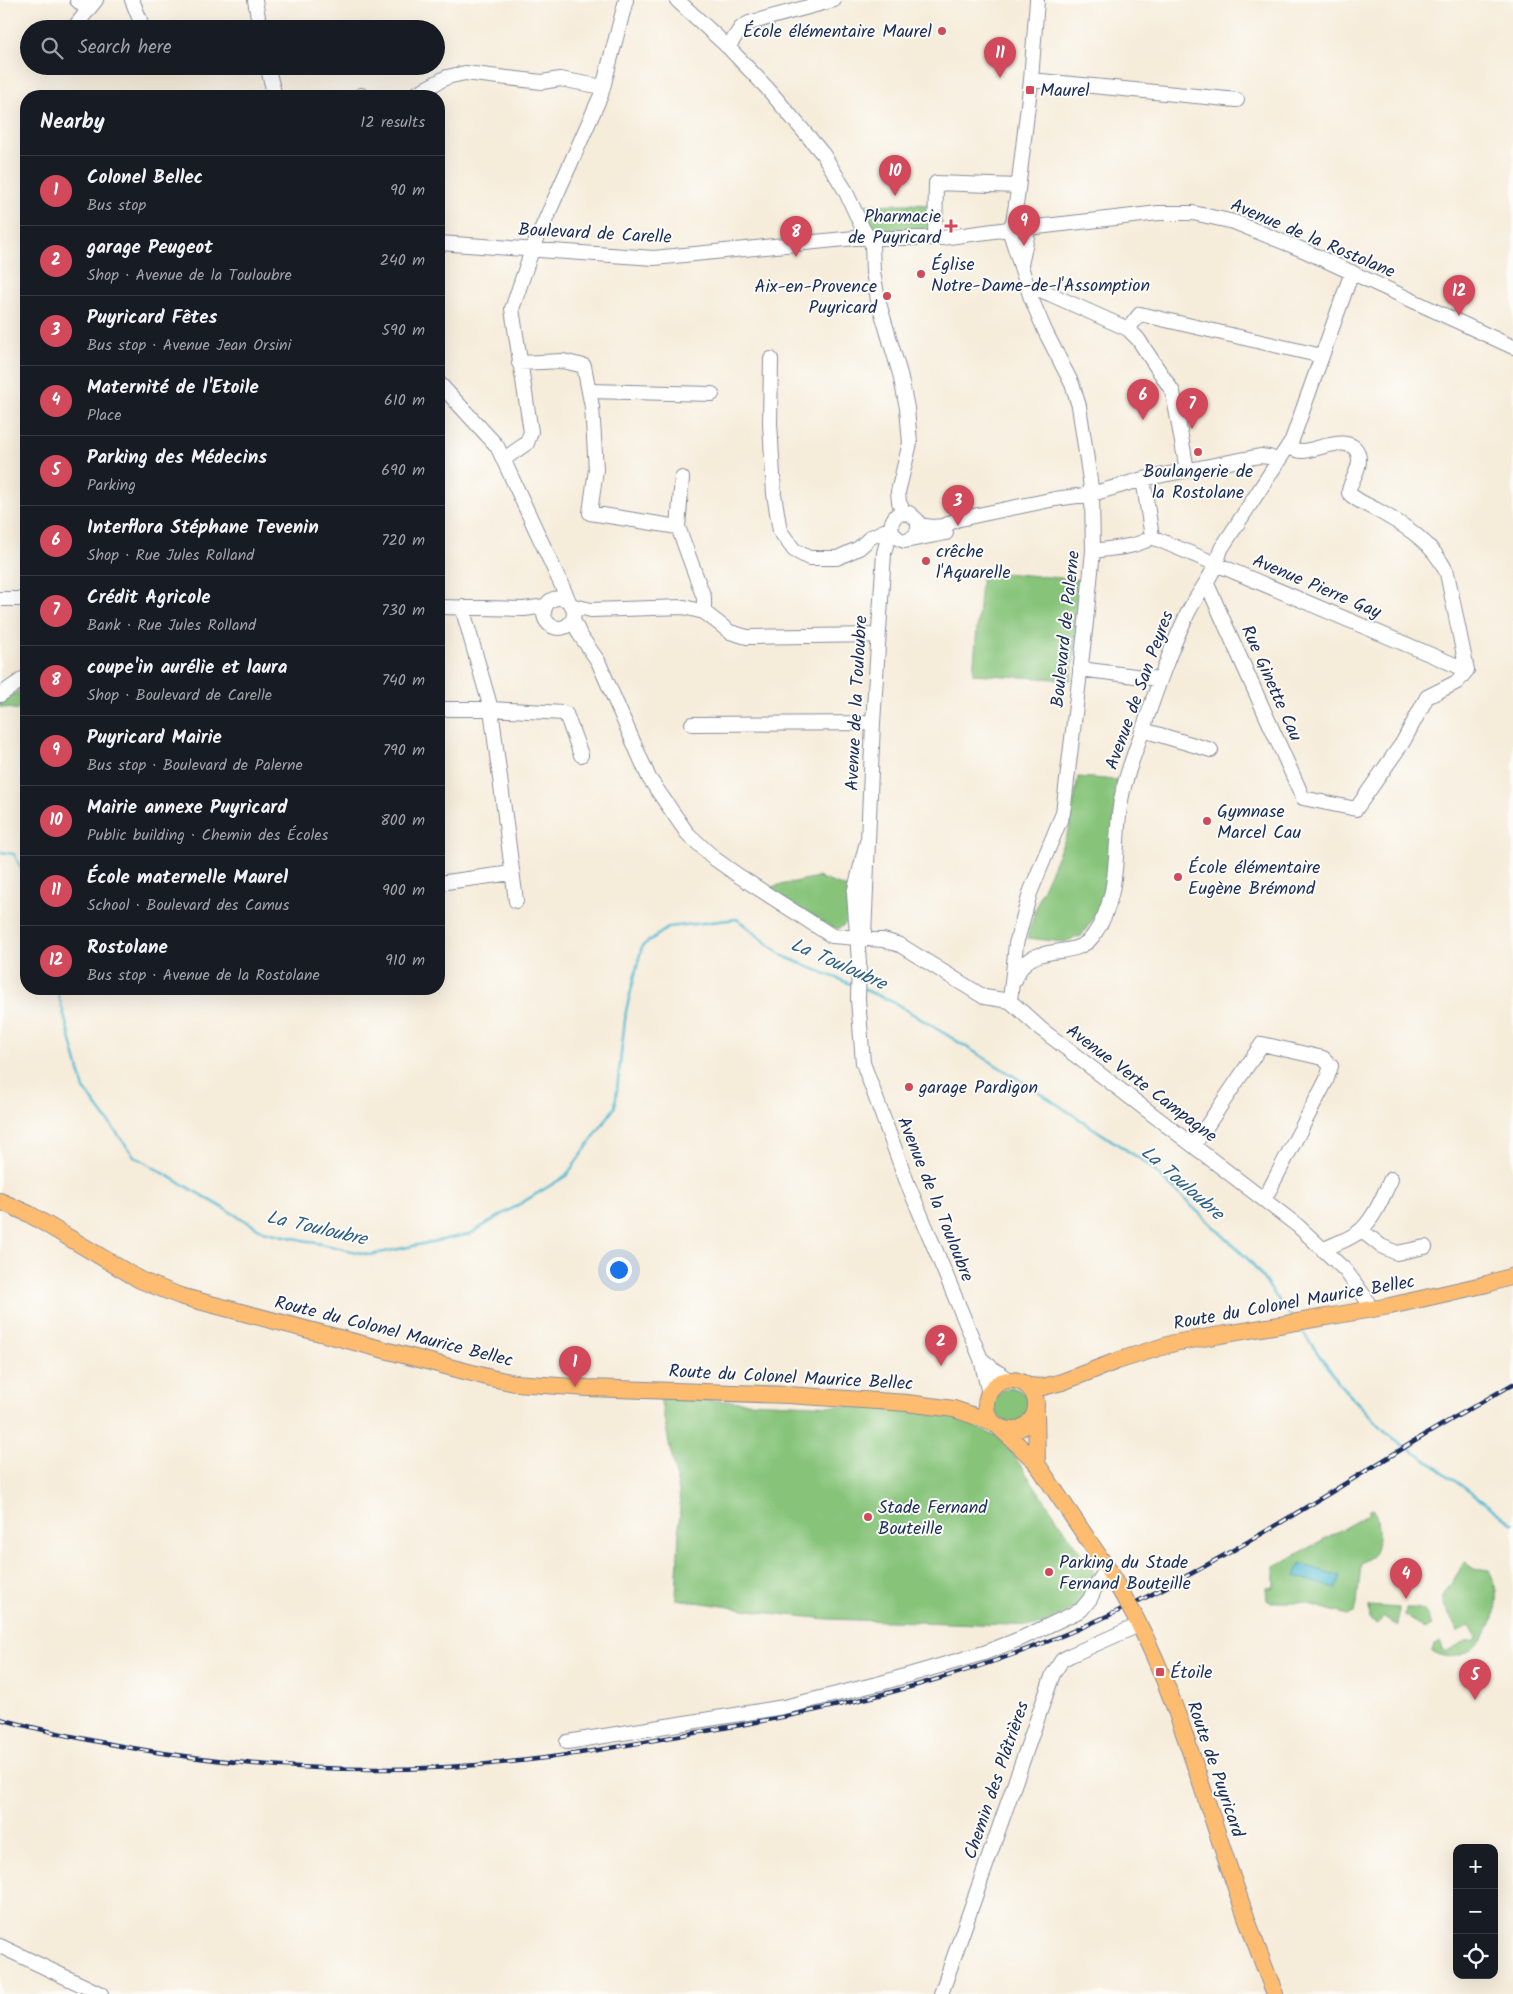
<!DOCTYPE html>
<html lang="en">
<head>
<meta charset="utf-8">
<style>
  :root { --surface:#171b24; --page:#20242c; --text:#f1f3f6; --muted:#9ea1a6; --line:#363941; --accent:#d1495b }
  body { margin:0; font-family:Kalam,sans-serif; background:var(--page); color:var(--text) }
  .controls { position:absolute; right:15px; bottom:15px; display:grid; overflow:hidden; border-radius:10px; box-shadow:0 5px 20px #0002 }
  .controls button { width:45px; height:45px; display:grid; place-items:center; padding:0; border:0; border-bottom:1px solid var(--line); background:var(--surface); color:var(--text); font:25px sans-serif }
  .you { position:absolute; left:618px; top:1269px; width:18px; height:18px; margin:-12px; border:4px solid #fff; border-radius:50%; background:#1a73e8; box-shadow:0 0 0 8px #1a73e833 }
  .badge { display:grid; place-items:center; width:32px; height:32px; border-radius:50%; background:var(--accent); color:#fff; font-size:16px; font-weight:700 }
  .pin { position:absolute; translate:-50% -41px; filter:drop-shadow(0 1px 2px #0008) }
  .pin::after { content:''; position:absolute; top:26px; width:18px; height:15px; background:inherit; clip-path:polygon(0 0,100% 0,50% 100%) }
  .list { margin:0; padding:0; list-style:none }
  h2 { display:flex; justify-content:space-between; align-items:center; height:65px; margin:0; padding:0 20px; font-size:21px }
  h2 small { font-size:16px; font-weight:400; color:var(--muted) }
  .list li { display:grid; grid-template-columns:32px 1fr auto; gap:15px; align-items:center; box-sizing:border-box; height:70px; padding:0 20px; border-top:1px solid var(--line) }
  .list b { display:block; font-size:19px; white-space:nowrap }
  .list p { margin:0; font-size:16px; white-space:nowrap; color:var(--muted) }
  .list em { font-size:16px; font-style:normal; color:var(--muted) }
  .icon { flex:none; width:28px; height:28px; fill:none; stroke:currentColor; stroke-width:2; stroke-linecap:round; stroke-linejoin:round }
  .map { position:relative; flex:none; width:1513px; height:1994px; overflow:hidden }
  .search { position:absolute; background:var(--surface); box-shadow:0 5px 20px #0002; left:20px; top:20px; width:425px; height:55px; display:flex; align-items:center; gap:12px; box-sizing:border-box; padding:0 18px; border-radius:28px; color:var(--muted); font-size:19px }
  .panel { position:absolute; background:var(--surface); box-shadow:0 5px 20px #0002; left:20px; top:90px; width:425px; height:905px; border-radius:20px }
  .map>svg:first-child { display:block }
</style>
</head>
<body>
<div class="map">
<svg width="1513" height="1994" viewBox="0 0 1513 1994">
  <rect width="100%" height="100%" fill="#fdfcf7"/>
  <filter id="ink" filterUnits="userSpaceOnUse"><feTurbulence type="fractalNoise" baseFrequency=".02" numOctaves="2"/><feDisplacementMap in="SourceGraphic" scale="10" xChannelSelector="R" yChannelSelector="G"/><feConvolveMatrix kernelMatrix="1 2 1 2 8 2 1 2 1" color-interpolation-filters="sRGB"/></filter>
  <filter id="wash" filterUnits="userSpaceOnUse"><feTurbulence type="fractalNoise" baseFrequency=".0096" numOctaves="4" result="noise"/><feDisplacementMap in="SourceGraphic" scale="20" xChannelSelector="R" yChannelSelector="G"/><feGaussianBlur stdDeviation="1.12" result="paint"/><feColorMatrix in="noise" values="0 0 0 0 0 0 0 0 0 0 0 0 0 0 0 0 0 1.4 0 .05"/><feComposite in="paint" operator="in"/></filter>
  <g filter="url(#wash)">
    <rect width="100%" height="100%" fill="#f6ecda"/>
    <!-- green -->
    <path fill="#87c47a" stroke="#517a6c" d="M908,204L931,205V230L866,232L858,205Z
      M982,571L1082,580L1071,680L973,674Z
      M26,686V706L20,710L0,707V703Z
      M1078,777L1118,780C1112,821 1114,867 1099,907C1095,917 1087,927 1081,936L1064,942L1027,938L1040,895L1069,830Z
      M818,877L850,889C850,906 855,920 838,929L829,926L766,888Z
      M994 1405a17 17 0 1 1 34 0a17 17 0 1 1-34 0Z
      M660,1398L945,1411L1003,1440L1098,1578L1083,1603L1040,1626L828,1619L777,1614L676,1599L680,1507L679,1492Z
      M1373,1508C1379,1515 1380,1547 1374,1554C1371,1558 1365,1560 1361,1563L1357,1605L1354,1612L1347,1615L1302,1602H1270L1267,1600L1266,1588L1274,1587V1567L1369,1514V1509Z
      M1465,1562L1475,1569L1489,1571C1513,1607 1474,1677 1432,1651L1434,1645L1440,1642L1445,1652L1466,1641L1474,1640L1476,1637L1470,1626L1458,1632L1443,1603V1596Z
      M1369,1606L1399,1608L1398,1626L1384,1617L1377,1624L1370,1620Z
      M1406,1608C1424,1608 1424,1609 1432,1625L1424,1629L1405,1615Z"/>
    <!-- water -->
    <path fill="#55bbd3" stroke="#387598" d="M1300,1564L1340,1576L1336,1589L1295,1576Z"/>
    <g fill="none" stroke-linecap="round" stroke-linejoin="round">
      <!-- stream -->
      <path stroke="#55bbd3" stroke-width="2.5" d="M0,852L14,854L26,879
        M57,989L84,1089L134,1156L263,1231L370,1255L470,1234L566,1176L615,1107L626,1011L642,946L669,927L737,919L783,956L853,985
        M863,989L895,1003L1025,1083L1146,1163L1251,1262L1291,1317
        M1299,1327L1343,1388L1393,1439L1431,1463L1513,1524"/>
    </g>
  </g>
  <g filter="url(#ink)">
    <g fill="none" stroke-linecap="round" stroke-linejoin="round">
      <defs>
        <path id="minor" d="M77,0L88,10
          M132,0L140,20
          M255,0L260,29
          M677,0L728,47L767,88L823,154L845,190L862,227L872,244L873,272L878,300L900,374L907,408L910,443L898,492L899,502L904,513
          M73,29L96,0
          M728,47L741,28L749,23L834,0
          M267,66L275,96
          M1031,80L1237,100
          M361,95V96
          M412,96L447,77L465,73L542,82L560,79L603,87
          M1028,228L1159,213H1193L1234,222L1303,250L1513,347
          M935,238L936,183L1018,186
          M439,243L654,258L855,238H941L1009,229
          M1021,265L1028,232V228L1023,221
          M1027,285L1050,294L1128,329L1138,339L1173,392L1187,470
          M1128,329L1140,314L1322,356
          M771,359L770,423L774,494L780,531L794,550L809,558H837L859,548L871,537L891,528
          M519,363L563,361L584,366L592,407L596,469L590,513L678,527
          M439,383L497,446L568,599
          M589,391L712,394
          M1288,447C1293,449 1298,451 1303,451C1318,450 1358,430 1359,460C1359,473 1348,484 1349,493C1355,500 1367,505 1375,509C1404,525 1433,542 1447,573L1467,670
          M504,459L527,443L531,432L512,309L532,250L601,95L626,0
          M682,478L678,527L704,598V612
          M1143,479L1152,537
          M919,525L932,527L944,526L956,520L978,515L1055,499L1092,494L1143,479L1260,456L1269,457L1278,461
          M1152,537L1467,670
          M909,540C917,535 920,529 917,520L909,513L898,514C887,523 890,538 905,541L946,533
          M1093,551C1112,548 1136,548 1152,537
          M1207,584L1303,798L1356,809L1403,742L1427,697L1457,682L1467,670
          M544 613a15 15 0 1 1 30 0a15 15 0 1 1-30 0Z
          M0,599H26
          M574,606L591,610L684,607L704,612L730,632L747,637L878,635
          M439,607L524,609L546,606
          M462,607L491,709L516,901
          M573,620L580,635L598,661L649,778L687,833L715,859L739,876L832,936L883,940L900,945L984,997L1010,1001L1041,1029L1298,1226L1345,1270L1365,1297L1371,1310
          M1080,669L1159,679
          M0,695L26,677
          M439,709H491L563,713L566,714L581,755
          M692,724L873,723
          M1143,730L1211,750
          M867,842L854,893L859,962L858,999L863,1063L907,1182L981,1359L989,1394
          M439,883L512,873
          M864,936L873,723L884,553L888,538L892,532
          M1015,980C1017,975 1020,968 1024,964C1043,945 1077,958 1093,936C1126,891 1110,834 1125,783C1130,764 1137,747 1143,729C1156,691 1168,655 1185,619C1196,593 1214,578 1221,549L1292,440L1352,272
          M1010,1001L1016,944L1023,919L1030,893L1063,813L1085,631L1093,551L1092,494L1079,406L1072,384L1045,331L1031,298L1009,229L1013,222L1017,198L1031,80L1037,0
          M1194,1145L1262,1044L1323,1058L1331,1066L1326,1081L1264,1200
          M1361,1230L1381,1246L1397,1253L1425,1247
          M1323,1250C1335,1243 1350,1240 1361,1230C1375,1217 1383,1196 1391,1179
          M981,1359L993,1369L1010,1380
          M567,1742L784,1707L881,1683L984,1653L1022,1638L1081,1610L1090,1599L1096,1586L1107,1568
          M0,1946L101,1994
          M941,1994L1053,1674L1062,1660L1071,1655L1139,1625"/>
        <path id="major" d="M0,1201L29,1214L140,1280L180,1296L491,1378L515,1383L588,1388L788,1395L907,1403L954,1409L992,1422
          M986 1405a25 25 0 1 1 50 0a25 25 0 1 1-50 0Z
          M1028,1386L1043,1387L1062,1382L1117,1361L1174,1343L1390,1306L1487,1284L1513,1276
          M1036,1411L1037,1465
          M1000,1428L1035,1461L1107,1568L1125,1599
          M1134,1615C1166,1674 1189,1747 1210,1811C1230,1872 1251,1934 1275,1994"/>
      </defs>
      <!-- minor casing -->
      <use href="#minor" stroke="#888e9c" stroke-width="16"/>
      <!-- major casing -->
      <use href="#major" stroke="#888e9c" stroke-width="18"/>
      <!-- minor -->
      <use href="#minor" stroke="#fff" stroke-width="14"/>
      <!-- major -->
      <use href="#major" stroke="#febc70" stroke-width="16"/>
      <defs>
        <path id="rail" d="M0,1719C165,1763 339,1780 510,1762C574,1756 637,1743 700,1732C844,1708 984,1674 1116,1612C1215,1565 1308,1506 1402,1449C1438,1426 1476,1406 1513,1384"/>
      </defs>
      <!-- rail casing -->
      <use href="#rail" stroke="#1b2f5e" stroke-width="4.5"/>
      <!-- rail -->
      <use href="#rail" stroke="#fdfcf7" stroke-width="2.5" stroke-dasharray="8" stroke-linecap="butt"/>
      <defs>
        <path id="major-bridge" d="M1125,1599L1134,1615"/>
      </defs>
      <!-- major-bridge casing -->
      <use href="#major-bridge" stroke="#888e9c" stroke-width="18" stroke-linecap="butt"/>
      <!-- major-bridge -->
      <use href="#major-bridge" stroke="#febc70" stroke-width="16"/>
    </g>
  </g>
  <!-- markers -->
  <g fill="#d1495b" stroke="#fdfcf7" stroke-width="2">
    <circle cx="942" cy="31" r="5"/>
    <rect x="1025" y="85" width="10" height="10" rx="2.5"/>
    <path d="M948.5 218.5h5v5h5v5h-5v5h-5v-5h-5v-5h5z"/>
    <circle cx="921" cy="274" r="5"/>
    <circle cx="887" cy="296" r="5"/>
    <circle cx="1198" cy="452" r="5"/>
    <circle cx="926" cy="561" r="5"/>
    <circle cx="1207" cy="821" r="5"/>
    <circle cx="1178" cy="877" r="5"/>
    <circle cx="909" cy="1087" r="5"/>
    <circle cx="868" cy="1517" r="5"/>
    <circle cx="1049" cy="1572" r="5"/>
    <rect x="1155" y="1667" width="10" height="10" rx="2.5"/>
  </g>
  <g text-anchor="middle" stroke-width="4" stroke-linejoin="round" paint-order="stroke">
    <!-- poi labels -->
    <g font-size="18" fill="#1b2f5e" stroke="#fdfcf7" text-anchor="start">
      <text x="932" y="37" text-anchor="end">École élémentaire Maurel</text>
      <text x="1040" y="96">Maurel</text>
      <text x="941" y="222" text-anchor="end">Pharmacie<tspan x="941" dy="21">de Puyricard</tspan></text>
      <text x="931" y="270">Église<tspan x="931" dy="21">Notre-Dame-de-l'Assomption</tspan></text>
      <text x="877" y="292" text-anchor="end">Aix-en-Provence<tspan x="877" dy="21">Puyricard</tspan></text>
      <text x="1198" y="477" text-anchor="middle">Boulangerie de<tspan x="1198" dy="21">la Rostolane</tspan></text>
      <text x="936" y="557">crêche<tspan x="936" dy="21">l'Aquarelle</tspan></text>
      <text x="1217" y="817">Gymnase<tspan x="1217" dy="21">Marcel Cau</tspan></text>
      <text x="1188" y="873">École élémentaire<tspan x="1188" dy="21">Eugène Brémond</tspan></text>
      <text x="919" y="1093">garage Pardigon</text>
      <text x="878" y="1513">Stade Fernand<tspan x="878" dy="21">Bouteille</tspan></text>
      <text x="1059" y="1568">Parking du Stade<tspan x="1059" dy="21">Fernand Bouteille</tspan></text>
      <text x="1170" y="1678">Étoile</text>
    </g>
    <!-- street labels -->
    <g font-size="18" fill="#1b2f5e" stroke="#fdfcf7">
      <text transform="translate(595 233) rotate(3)" y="6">Boulevard de Carelle</text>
      <text transform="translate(1313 238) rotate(23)" y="6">Avenue de la Rostolane</text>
      <text transform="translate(1317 586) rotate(23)" y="6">Avenue Pierre Gay</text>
      <text transform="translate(1065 629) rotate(-84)" y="6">Boulevard de Palerne</text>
      <text transform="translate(1272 683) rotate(66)" y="6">Rue Ginette Cau</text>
      <text transform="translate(1139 690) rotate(-70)" y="6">Avenue de San Peyres</text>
      <text transform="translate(856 703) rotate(-87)" y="6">Avenue de la Touloubre</text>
      <text transform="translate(1142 1083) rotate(37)" y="6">Avenue Verte Campagne</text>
      <text transform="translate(936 1199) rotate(68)" y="6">Avenue de la Touloubre</text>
      <text transform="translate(1294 1302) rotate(-10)" y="6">Route du Colonel Maurice Bellec</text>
      <text transform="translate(394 1331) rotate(14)" y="6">Route du Colonel Maurice Bellec</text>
      <text transform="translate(791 1377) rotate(3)" y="6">Route du Colonel Maurice Bellec</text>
      <text transform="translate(1216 1769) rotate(71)" y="6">Route de Puyricard</text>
      <text transform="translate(996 1780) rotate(-71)" y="6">Chemin des Plâtrières</text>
    </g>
    <!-- water labels -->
    <g font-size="19" font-style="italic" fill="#2f6087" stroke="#fdfcf7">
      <text transform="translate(839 963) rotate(24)" y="7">La Touloubre</text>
      <text transform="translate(1183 1182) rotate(41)" y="7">La Touloubre</text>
      <text transform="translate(317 1227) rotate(13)" y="7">La Touloubre</text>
    </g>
  </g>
</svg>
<div class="controls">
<button>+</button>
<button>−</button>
<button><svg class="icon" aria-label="locate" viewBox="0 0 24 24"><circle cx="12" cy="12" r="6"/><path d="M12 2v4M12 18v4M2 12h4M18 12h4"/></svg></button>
</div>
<div class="you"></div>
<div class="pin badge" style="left:575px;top:1387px">1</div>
<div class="pin badge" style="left:941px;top:1366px">2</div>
<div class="pin badge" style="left:958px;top:526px">3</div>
<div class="pin badge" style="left:1406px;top:1599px">4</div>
<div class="pin badge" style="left:1475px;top:1700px">5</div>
<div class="pin badge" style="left:1143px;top:420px">6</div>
<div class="pin badge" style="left:1192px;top:429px">7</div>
<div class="pin badge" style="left:796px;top:257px">8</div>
<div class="pin badge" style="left:1024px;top:246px">9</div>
<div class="pin badge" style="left:895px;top:196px">10</div>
<div class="pin badge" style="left:1000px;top:78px">11</div>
<div class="pin badge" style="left:1459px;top:316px">12</div>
<div class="search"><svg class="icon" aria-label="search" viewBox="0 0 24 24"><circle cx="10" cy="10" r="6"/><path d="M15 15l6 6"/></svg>Search here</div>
<section class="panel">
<h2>Nearby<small>12 results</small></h2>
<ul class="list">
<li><span class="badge">1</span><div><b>Colonel Bellec</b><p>Bus stop</p></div><em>90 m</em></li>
<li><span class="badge">2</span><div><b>garage Peugeot</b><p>Shop · Avenue de la Touloubre</p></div><em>240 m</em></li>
<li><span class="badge">3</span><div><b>Puyricard Fêtes</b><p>Bus stop · Avenue Jean Orsini</p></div><em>590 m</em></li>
<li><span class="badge">4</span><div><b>Maternité de l'Etoile</b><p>Place</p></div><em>610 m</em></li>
<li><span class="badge">5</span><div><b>Parking des Médecins</b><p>Parking</p></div><em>690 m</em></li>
<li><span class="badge">6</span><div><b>Interflora Stéphane Tevenin</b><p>Shop · Rue Jules Rolland</p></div><em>720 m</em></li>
<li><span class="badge">7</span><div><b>Crédit Agricole</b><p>Bank · Rue Jules Rolland</p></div><em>730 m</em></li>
<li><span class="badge">8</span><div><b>coupe'in aurélie et laura</b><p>Shop · Boulevard de Carelle</p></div><em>740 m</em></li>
<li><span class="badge">9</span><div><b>Puyricard Mairie</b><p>Bus stop · Boulevard de Palerne</p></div><em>790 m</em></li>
<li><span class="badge">10</span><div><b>Mairie annexe Puyricard</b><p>Public building · Chemin des Écoles</p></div><em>800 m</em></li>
<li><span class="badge">11</span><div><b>École maternelle Maurel</b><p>School · Boulevard des Camus</p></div><em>900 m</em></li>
<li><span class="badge">12</span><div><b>Rostolane</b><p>Bus stop · Avenue de la Rostolane</p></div><em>910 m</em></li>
</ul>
</section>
</div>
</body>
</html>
